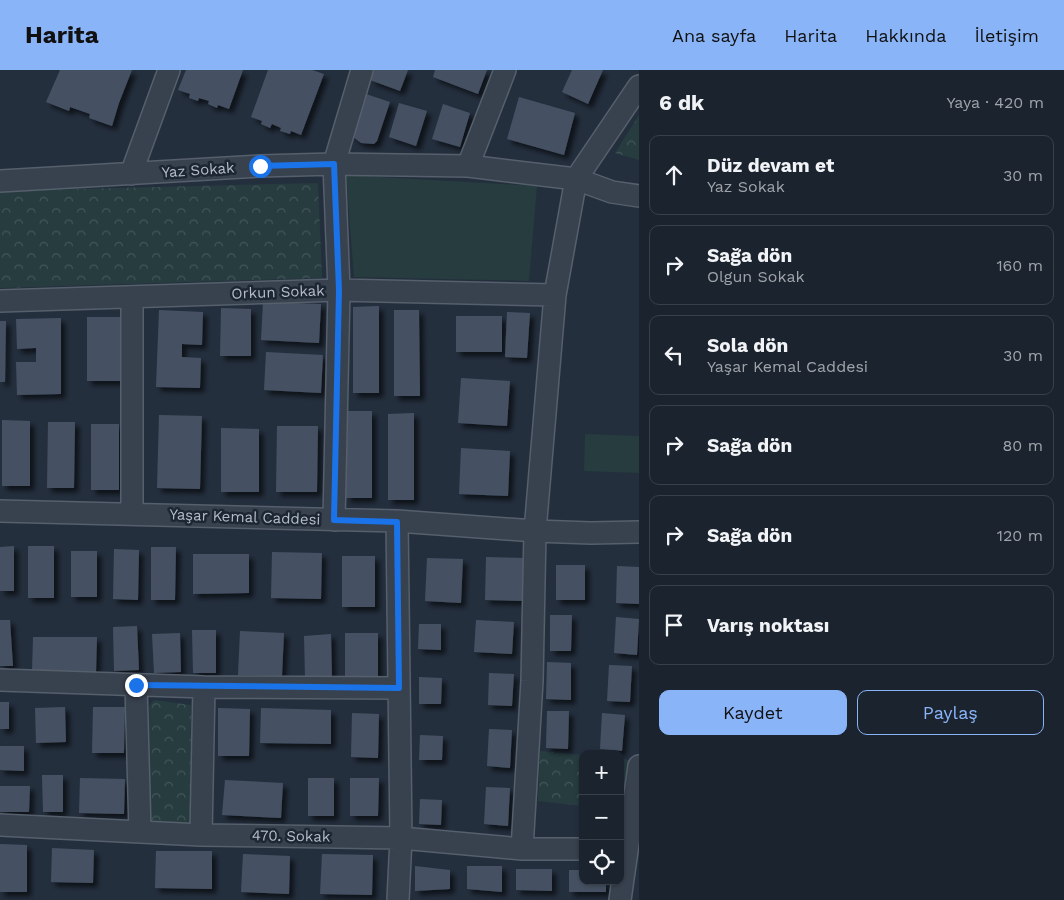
<!DOCTYPE html>
<html lang="tr">
<head>
<meta charset="utf-8">
<style>
  :root { --surface:#1b232e; --page:#242b36; --text:#f1f3f6; --muted:#a0a4aa; --line:#39404a; --accent:#8ab4f8 }
  body { margin:0; font-family:"Work Sans",sans-serif; background:var(--page); color:var(--text) }
  .controls { position:absolute; right:15px; bottom:15px; display:grid; overflow:hidden; border-radius:10px; box-shadow:0 1px 4px #0004 }
  .controls button { width:45px; height:45px; display:grid; place-items:center; padding:0; border:0; border-bottom:1px solid var(--line); background:var(--surface); color:var(--text); font:25px sans-serif }
  .stop { position:absolute; width:15px; height:15px; margin:-11px; border:4px solid #1a73e8; border-radius:50%; background:#fff }
  .stop.end { background:#1a73e8; border-color:#fff; box-shadow:0 1px 5px #0008 }
  .list { margin:0; padding:0; list-style:none }
  h2 { display:flex; justify-content:space-between; align-items:center; height:65px; margin:0; padding:0 20px; font-size:21px }
  h2 small { font-size:16px; font-weight:400; color:var(--muted) }
  .list li { display:grid; grid-template-columns:32px 1fr auto; gap:15px; align-items:center; box-sizing:border-box; height:80px; margin:0 10px 10px; padding:0 10px; border:1px solid var(--line); border-radius:10px }
  .list b { display:block; font-size:19px; white-space:nowrap }
  .list p { margin:0; font-size:16px; white-space:nowrap; color:var(--muted) }
  .list em { font-size:16px; font-style:normal; color:var(--muted) }
  .actions { display:flex; gap:10px; padding:15px 20px }
  .actions a { flex:1; padding:11px 0; border:1px solid var(--accent); border-radius:10px; text-align:center; font-size:18px; color:var(--accent) }
  .actions .main { background:var(--accent); color:#111 }
  .icon { flex:none; width:28px; height:28px; fill:none; stroke:currentColor; stroke-width:2; stroke-linecap:round; stroke-linejoin:round }
  .map { position:relative; flex:none; width:639px; height:830px; overflow:hidden }
  header { display:flex; align-items:center; gap:30px; box-sizing:border-box; height:70px; padding:0 25px; background:var(--accent); color:#111 }
  header strong { font-size:24px }
  nav { display:flex; gap:28px; margin-inline-start:auto; font-size:18px }
  main { display:flex }
  aside { flex:1; background:var(--surface) }
  .map>svg:first-child { display:block }
</style>
</head>
<body>
<header>
<strong>Harita</strong>
<nav><a>Ana sayfa</a><a>Harita</a><a>Hakkında</a><a>İletişim</a></nav>
</header>
<main>
<div class="map">
<svg width="639" height="830" viewBox="0 0 639 830">
  <defs>
    <pattern id="forest-crowns" width="20" height="18" patternUnits="userSpaceOnUse" patternTransform="scale(1.25)"><rect width="20" height="18" fill="#263c3f"/><path d="M2 6a3 3 0 1 1 6 0M12 15a3 3 0 1 1 6 0" fill="none" stroke="#435659"/></pattern>
    <filter id="shadow"><feDropShadow dx="4.5" dy="4.5" stdDeviation="2.5" flood-color="#0009"/></filter>
  </defs>
  <rect width="100%" height="100%" fill="#242f3e"/>
  <!-- grass -->
  <path fill="#263c3f" d="M346,105L537,116L529,211L354,207Z
    M585,364L639,366V403L584,401Z"/>
  <!-- forest -->
  <path fill="url(#forest-crowns)" d="M639,45V90L615,83Z
    M318,113L322,208L0,218V121Z
    M154,630L191,635L190,753L150,752L149,636Z
    M540,681L583,685V736L538,731Z
    M620,689L629,690L625,740H620Z"/>
  <!-- building -->
  <path fill="#455162" filter="url(#shadow)" d="M60,0H132L119,33L112,56L89,48L90,44L70,37L69,41L46,32Z
    M186,0H243L229,39L218,35L217,38L208,34L209,31L199,28L198,31L189,28L190,24L178,20Z
    M268,0H312L324,4L301,65L291,61L290,64L280,61L281,58L272,54L270,58L261,54L262,51L251,47Z
    M374,0H408L400,21L370,10Z
    M435,0H487L478,24L433,7Z
    M572,0H603L588,34L562,22Z
    M366,24L390,32L377,71L374,74L361,73L352,66L359,26L365,27Z
    M519,27L575,43L564,85L507,69Z
    M399,33L427,41L416,76L389,67Z
    M443,34L470,43L460,77L432,69Z
    M263,232L321,234L319,273L261,270Z
    M379,236V323H353V237Z
    M221,238L251,239V286H220Z
    M159,240L203,242L202,275L182,274V287L201,288L200,318L156,317Z
    M394,240H419L420,326H394Z
    M507,242L530,243L527,288L505,287Z
    M456,246H502V282H456Z
    M87,247H121V311H87Z
    M61,248V324L17,325L16,292H36V278L17,279L16,249Z
    M0,251H6L5,312H0Z
    M266,282L323,285L321,323L264,320Z
    M461,308L510,311L507,356L458,353Z
    M346,341H372V428H346Z
    M414,343V430H388V344Z
    M159,345L202,346L200,419L157,418Z
    M2,350L30,351V416H2Z
    M48,352H75L74,418H47Z
    M91,354H119V420H91Z
    M277,356H318L317,422H276Z
    M221,358L259,359V422H221Z
    M461,378L510,381L508,426L459,424Z
    M14,476V521H0V477Z
    M28,476H54V528H28Z
    M151,477H176L175,530H151Z
    M114,479L139,480L138,530L113,529Z
    M71,481H97V527H71Z
    M272,482L322,483L321,529L271,528Z
    M193,484H249V523L193,524Z
    M342,486H375V537H342Z
    M486,487L525,488L523,531L485,530Z
    M427,488L463,489L461,533L425,531Z
    M556,495H585V530H556Z
    M617,496L639,497V534L616,533Z
    M550,545H572L571,581H550Z
    M616,547L639,549L637,585L614,583Z
    M0,550H10L13,596H0Z
    M476,550L514,552L512,584L474,582Z
    M419,554H441V580L418,579Z
    M137,556L139,600L114,601L113,557Z
    M192,560H216V603H193Z
    M240,561L284,563L282,606L238,605Z
    M180,563L181,602L154,603L152,564Z
    M345,563H378V606H345Z
    M331,564L332,607L305,608L304,566Z
    M33,567H97L96,603L32,602Z
    M547,592L571,593V630L546,629Z
    M609,595L632,596L630,632L607,631Z
    M489,603L514,604L512,636L488,635Z
    M419,607L442,608L441,634H419Z
    M0,632H9V659H0Z
    M65,637L66,672L36,673L35,638Z
    M93,637H125L124,683H92Z
    M218,638L250,639L249,686H218Z
    M261,638L331,640V674L260,673Z
    M547,641H569L568,679L546,678Z
    M352,643L379,644L378,688L351,687Z
    M602,643L625,645L622,681L600,679Z
    M489,659L512,660L510,698L487,696Z
    M420,665L443,666L442,690H419Z
    M0,676H24V701L0,700Z
    M42,705H63V742H43Z
    M80,708L125,709L124,744L79,743Z
    M308,708H334V746H308Z
    M350,708H379L378,746H350Z
    M225,710L283,713L281,748L222,745Z
    M0,716H30L29,742H0Z
    M486,717L510,718L508,756L484,754Z
    M420,729L442,730L441,755L419,754Z
    M0,774L27,775V822H0Z
    M52,778L94,780L93,813L51,812Z
    M156,781H212V819L155,818Z
    M243,784L290,786L289,824L241,822Z
    M322,784L373,785L372,825L320,824Z
    M415,796L450,800V819L415,821Z
    M467,796H502V822L467,819Z
    M516,799H552V821L516,820Z
    M569,800H583V811H606V822H569Z"/>
  <g fill="none" stroke-linecap="round" stroke-linejoin="round">
    <defs>
      <path id="minor" d="M468,96L505,0
        M131,104L169,0
        M0,111L260,96L334,94L468,96L576,109L612,122L639,126
        M132,227V444
        M0,231L339,220L555,225
        M0,441L397,451L535,461L591,463L639,462
        M334,450L339,220L334,94L362,0
        M397,451L401,768L398,830
        M0,610L204,617L399,618
        M136,615L140,762
        M0,755L201,765L401,768L522,779H583
        M201,765L204,617
        M522,779L532,611L535,461L555,225L576,109L639,16
        M620,830L639,696"/>
    </defs>
    <!-- minor casing -->
    <use href="#minor" stroke="#565f6c" stroke-width="24"/>
    <!-- minor -->
    <use href="#minor" stroke="#38414e" stroke-width="21"/>
  </g>
  <g fill="none" stroke-linecap="round" stroke-linejoin="round">
    <!-- route -->
    <path stroke="#1a73e8" stroke-width="6" d="M136,615L399,618L397,452L334,450L339,220L334,94L260,96"/>
  </g>
  <g text-anchor="middle" stroke-width="5" stroke-linejoin="round" paint-order="stroke">
    <!-- street labels -->
    <g font-size="15" fill="#b4bcc9" stroke="#1d2633">
      <text transform="translate(198 100) rotate(-4)" y="5">Yaz Sokak</text>
      <text transform="translate(278 222) rotate(-2)" y="5">Orkun Sokak</text>
      <text transform="translate(245 447) rotate(2)" y="5">Yaşar Kemal Caddesi</text>
      <text transform="translate(291 766) rotate(1)" y="5">470. Sokak</text>
    </g>
  </g>
</svg>
<div class="controls">
<button>+</button>
<button>−</button>
<button><svg class="icon" aria-label="locate" viewBox="0 0 24 24"><circle cx="12" cy="12" r="6"/><path d="M12 2v4M12 18v4M2 12h4M18 12h4"/></svg></button>
</div>
<div class="stop" style="left:260px;top:96px"></div>
<div class="stop end" style="left:136px;top:615px"></div>
</div>
<aside>
<h2>6 dk<small>Yaya · 420 m</small></h2>
<ul class="list">
<li><svg class="icon" aria-label="ahead" viewBox="0 0 24 24"><path d="M12 20V5M6 11l6-6 6 6"/></svg><div><b>Düz devam et</b><p>Yaz Sokak</p></div><em>30 m</em></li>
<li><svg class="icon" aria-label="right" viewBox="0 0 24 24"><path d="M7 20v-9h11M14 6l5 5-5 5"/></svg><div><b>Sağa dön</b><p>Olgun Sokak</p></div><em>160 m</em></li>
<li><svg class="icon" aria-label="left" viewBox="0 0 24 24"><path d="M17 20v-9H6M10 6l-5 5 5 5"/></svg><div><b>Sola dön</b><p>Yaşar Kemal Caddesi</p></div><em>30 m</em></li>
<li><svg class="icon" aria-label="right" viewBox="0 0 24 24"><path d="M7 20v-9h11M14 6l5 5-5 5"/></svg><div><b>Sağa dön</b></div><em>80 m</em></li>
<li><svg class="icon" aria-label="right" viewBox="0 0 24 24"><path d="M7 20v-9h11M14 6l5 5-5 5"/></svg><div><b>Sağa dön</b></div><em>120 m</em></li>
<li><svg class="icon" aria-label="arrive" viewBox="0 0 24 24"><path d="M6 21V4h12l-3 4 3 4H6"/></svg><div><b>Varış noktası</b></div></li>
</ul>
<div class="actions"><a class="main">Kaydet</a><a>Paylaş</a></div>
</aside>
</main>
</body>
</html>
